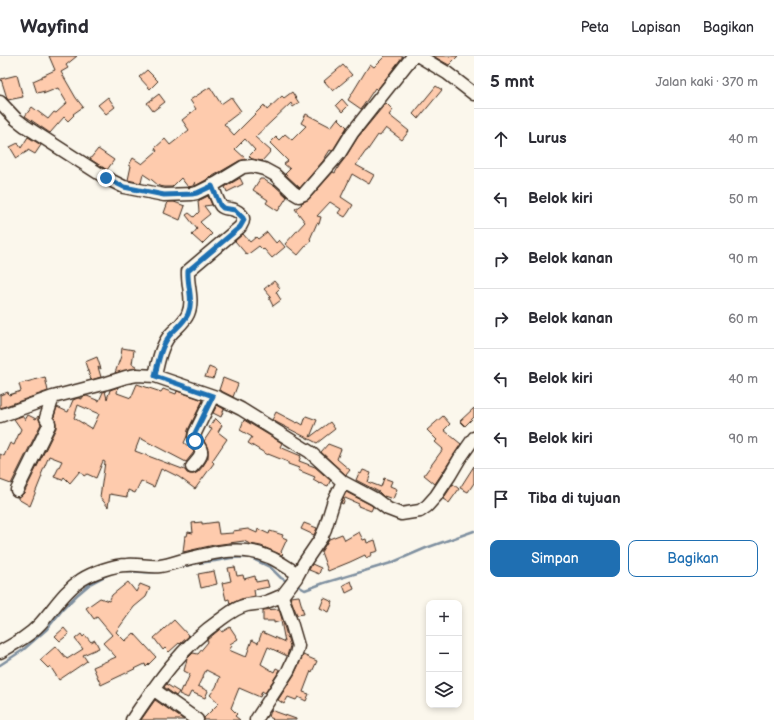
<!DOCTYPE html>
<html lang="id">
<head>
<meta charset="utf-8">
<style>
  :root { --surface:#fff; --page:#f7f7f7; --text:#2b2b33; --muted:#7c7c81; --line:#e1e1e2; --accent:#1f6fb2 }
  body { margin:0; font-family:"Balsamiq Sans",sans-serif; background:var(--page); color:var(--text) }
  .controls { position:absolute; right:12px; bottom:12px; display:grid; overflow:hidden; border-radius:8px; box-shadow:0 2px 6px #0003 }
  .controls button { width:36px; height:36px; display:grid; place-items:center; padding:0; border:0; border-bottom:1px solid var(--line); background:var(--surface); color:var(--text); font:20px sans-serif }
  .stop { position:absolute; width:12px; height:12px; margin:-9px; border:3px solid #1f6fb2; border-radius:50%; background:#fff }
  .stop.end { background:#1f6fb2; border-color:#fff; box-shadow:0 1px 4px #0008 }
  .list { margin:0; padding:0; list-style:none }
  h2 { display:flex; justify-content:space-between; align-items:center; height:52px; margin:0; padding:0 16px; font-size:17px }
  h2 small { font-size:13px; font-weight:400; color:var(--muted) }
  .list li { display:grid; grid-template-columns:26px 1fr auto; gap:12px; align-items:center; box-sizing:border-box; height:60px; padding:0 16px; border-top:1px solid var(--line) }
  .list b { display:block; font-size:15px; white-space:nowrap }
  .list em { font-size:13px; font-style:normal; color:var(--muted) }
  .actions { display:flex; gap:8px; padding:12px 16px }
  .actions a { flex:1; padding:9px 0; border:1px solid var(--accent); border-radius:8px; text-align:center; font-size:14px; color:var(--accent) }
  .actions .main { background:var(--accent); color:#fff }
  .icon { flex:none; width:22px; height:22px; fill:none; stroke:currentColor; stroke-width:2; stroke-linecap:round; stroke-linejoin:round }
  .map { position:relative; flex:none; width:474px; height:664px; overflow:hidden }
  header { display:flex; align-items:center; gap:24px; box-sizing:border-box; height:56px; padding:0 20px; background:var(--surface); border-bottom:1px solid var(--line) }
  header strong { font-size:19px }
  nav { display:flex; gap:22px; margin-inline-start:auto; font-size:14px }
  main { display:flex }
  aside { flex:1; background:var(--surface) }
  .map>svg:first-child { display:block }
</style>
</head>
<body>
<header>
<strong>Wayfind</strong>
<nav><a>Peta</a><a>Lapisan</a><a>Bagikan</a></nav>
</header>
<main>
<div class="map">
<svg width="474" height="664" viewBox="0 0 474 664">
  <rect width="100%" height="100%" fill="#fbf7ec"/>
  <filter id="ink" filterUnits="userSpaceOnUse"><feTurbulence type="fractalNoise" baseFrequency=".025" numOctaves="2"/><feDisplacementMap in="SourceGraphic" scale="8" xChannelSelector="R" yChannelSelector="G"/><feConvolveMatrix kernelMatrix="1 2 1 2 8 2 1 2 1" color-interpolation-filters="sRGB"/></filter>
  <g filter="url(#ink)">
    <g fill="none" stroke-linecap="round" stroke-linejoin="round">
      <!-- stream -->
      <path stroke="#7f90a0" stroke-width="2.5" d="M169,514L197,507L215,505L231,502L249,501L270,511L281,522L289,526
        M127,515C137,515 146,517 156,516
        M296,529L305,534L324,527L391,507L426,492L474,475
        M0,609L23,594L47,573L63,553L77,539L90,528L109,518"/>
    </g>
    <!-- building -->
    <path fill="#fecbad" stroke="#3b2a1e" fill-rule="evenodd" d="M49,0H77L66,9L68,12L61,16L76,42L83,51L73,58L74,59L68,65L64,61L50,77L25,60L32,51L48,63L54,56L56,57L67,47L58,32L43,38L45,35L37,37L33,25L42,21V20L55,14Z
      M385,0H403L377,34L375,32L361,53L348,44L370,8L374,11Z
      M433,0H458L449,9Z
      M343,9L352,19L333,35L324,25Z
      M147,14L158,25L150,33L139,21Z
      M17,19L23,41L8,44L7,42L1,23Z
      M436,30L442,34L418,63L413,58Z
      M210,31L221,48L231,41L241,55L224,68L234,79L264,49L267,54L282,40L284,42L292,36L299,47L293,51L291,47L255,81L271,95L262,105L252,103L249,100L255,94L245,83L235,93L246,103L239,105L213,120L211,122L210,120L206,124L195,130V126L193,130L188,131L181,122L172,131H165L159,130L152,124L143,118L141,127L128,124L131,110L129,109L133,102L142,108L157,95L155,92L165,83L170,89L189,74L182,64L196,53L190,44Z
      M159,38L165,46L153,55L147,47Z
      M108,41L115,51L106,58L98,49Z
      M342,43L348,50L342,56L336,49Z
      M386,47L393,54L389,59L409,75L402,84L386,72L380,80L378,79L367,95H366L356,109L374,119L369,128L352,118L341,141L353,149L348,157L345,161L338,157L341,153L330,146L317,160L321,161L319,168L317,167L310,183L311,184L298,199L285,188L305,166L295,153L302,148L301,147L309,143L333,116L335,117L339,110L345,102L358,81Z
      M306,58L331,71L338,62L347,71L333,94L332,95L330,94L323,105L300,132L285,118L290,113L284,108L288,105L270,87L276,81L279,84L285,78L292,84L306,70L301,67Z
      M28,81L41,89L35,98L28,94V95L15,103L16,101L10,91L18,87L21,92Z
      M98,93L114,104L107,114L90,103Z
      M240,122L243,128L227,136L225,131Z
      M260,123H263L274,130V129L287,141L278,155L266,147L268,144L253,134Z
      M208,140L212,149L204,150L210,158L200,166L212,178L202,188L192,179L197,173L186,159L189,157L194,161L199,156L198,145Z
      M168,146H174L185,150L180,164L164,157Z
      M267,176L276,187L279,184L285,191L272,202L264,193L263,194L259,190L247,199L235,185L243,178L250,186L256,181L258,183Z
      M274,225L280,232L276,236L281,244L273,250L269,242L271,241L264,233Z
      M122,292L134,294L132,308L136,310V312L115,317L121,300Z
      M97,301L101,313L98,311L101,321L91,324L85,306Z
      M209,311L216,314L213,323L205,321Z
      M45,321L48,335L0,352V339L8,336L9,339L21,335L19,328Z
      M223,322L238,328L233,341L219,334Z
      M137,328L161,336L163,333L176,338L177,335L203,344L188,374L187,380L184,387L191,392L194,396L186,406L140,382L135,395L185,414L187,417L190,418H194L198,416L203,410L208,402V393L204,385L212,373L209,372L215,362L222,369L218,376L227,383L212,405L214,407L195,433L179,421L165,414V415L161,413L154,431L141,425L135,437L128,434L127,441L110,438L108,451L100,441L105,406L103,405L96,422L87,418L84,420L80,415L70,427L64,421L62,424L54,421L62,405L49,400L41,419L42,420L30,450L18,443V441L21,440L24,437L56,372V367L54,361L57,351L68,356L73,344L78,342L82,343V341L87,340L99,345L103,336L105,335L107,343L110,334L118,331L117,337L131,342ZM78,349L99,358L92,373L74,362Z
      M217,349L224,353L221,361L213,357Z
      M474,352V361L465,370L460,365Z
      M276,356L297,367L298,366L303,369L306,360L317,364L310,381L330,366L335,373L317,387L272,364Z
      M28,359L36,363L38,360L39,361V363L41,368L11,428L0,424V398L4,400L10,387L14,389L21,373L14,363L22,360L25,364Z
      M443,360L450,368L444,374L461,388L435,428L424,419L443,393L435,386L437,384L427,374Z
      M244,364L282,387L280,391L301,400L299,405L315,411L331,425H330L328,430L320,427V428L313,424L315,421L298,414L299,412L288,408V406L268,398V399L248,387L252,381L240,374Z
      M328,388L341,393L337,403L350,414L346,419L321,396Z
      M474,410V427L468,436L460,432Z
      M363,414L371,417L368,426L381,431L384,422L392,425L390,430L397,433L393,443L384,440V441L379,436L356,424L359,417L361,418Z
      M453,428L459,433L449,447L443,443Z
      M346,436L371,449L373,451L371,455L358,450L359,448L345,442L343,448L341,447Z
      M202,466V468L217,466L219,478L233,477V475L248,473L257,477L258,473L269,478L270,475L283,479L282,481L287,483L281,496L283,498L282,499L261,490L250,488L244,485L214,489L183,496L185,480H187L188,476L193,477L192,467Z
      M304,467L317,472L314,479L301,473Z
      M359,476L363,484L366,483L367,487L375,484L378,495L371,497L372,499L366,502L365,499L350,506L328,515L321,496L329,483L342,478L345,484Z
      M312,508L321,512L319,518L309,514Z
      M235,511L237,520L243,519L244,523L255,520L256,526L267,524L269,531L254,534L255,540L241,543L230,548L229,543L226,544L222,527L231,525L228,512Z
      M214,515L217,528L201,532L198,518Z
      M351,525L354,533L346,537L343,529Z
      M128,526L136,536L140,528L150,532L146,541L134,551L116,576L125,585L134,577L156,601L146,611L145,608L101,629L93,611L116,601L103,587L112,579L97,561L94,563L86,552L100,542L109,545L112,539Z
      M299,540L304,558L297,559L290,541Z
      M324,542L333,546L329,556L320,552Z
      M279,553L290,590L287,600L268,591L261,608L274,616L276,612L280,614L265,637L262,635L260,641L239,632L231,652L237,658L235,660L240,664H204V662L219,647L210,639L216,631L220,621L206,614L198,630L208,635L205,642L191,636L188,642L179,638L182,631L184,632L190,618L184,615L187,603L193,597L198,598L208,586L207,584L220,573L222,576L230,571L238,583L230,588L232,590L229,594L243,600L246,601L252,584L258,587L262,576L285,586L281,565L274,567V565H263V554Z
      M174,564L189,580L180,588L179,587L169,596L165,592L163,594L154,582Z
      M64,572L69,578L60,585L55,580Z
      M81,578L83,581L85,579L91,586L95,584L99,592L83,599L87,605L59,624L50,610L48,612L40,604L56,590L67,603L83,593L75,583Z
      M303,599L317,605L312,616L311,615L303,636L309,638L306,645L298,641L296,644L288,641L284,648L278,644L294,619Z
      M166,628L179,636L176,640L164,631Z
      M155,644L184,664H141Z
      M271,654L296,663V664H272L273,663L269,661Z"/>
    <g fill="none" stroke-linecap="round" stroke-linejoin="round">
      <defs>
        <path id="minor" d="M419,0L447,17L474,38
          M0,46L16,63L25,70L106,122L124,131L164,139L192,138L197,137L217,127L243,111L252,110L264,113L275,119L294,137L299,140L304,138L339,98L352,77L413,0
          M155,320C158,306 161,290 170,279C176,272 184,267 188,258C194,244 187,229 188,215L240,171C241,169 244,166 243,162C242,158 235,153 230,153C227,152 224,153 221,150C217,145 215,136 212,129
          M0,360L53,341L107,327L126,321L137,319L155,320L219,342L241,353L310,396L343,426L375,443L388,453L401,458L420,455L427,450L436,440L450,419L460,402L474,382
          M192,411C195,407 200,403 201,398C203,390 192,388 195,377L213,340
          M17,434L49,369V367L46,362L53,341
          M0,596C14,588 29,580 40,568C53,554 64,535 81,524C92,517 113,509 127,509C138,508 149,511 160,510C168,509 176,506 183,504C212,497 240,488 269,501C279,505 288,512 298,518
          M153,633L197,664
          M132,664C157,627 182,590 220,564C228,558 237,551 247,549C252,548 257,548 262,547C269,546 275,542 282,540L296,522L304,507L321,482L325,473L334,444L343,426
          M256,664L288,615L296,598L298,590L291,566L282,540"/>
      </defs>
      <!-- minor casing -->
      <use href="#minor" stroke="#3b2a1e" stroke-width="15"/>
      <!-- minor -->
      <use href="#minor" stroke="#fbf7ec" stroke-width="12"/>
    </g>
  </g>
  <g fill="none" stroke-linecap="round" stroke-linejoin="round" filter="url(#ink)">
    <!-- route -->
    <path stroke="#1f6fb2" stroke-width="5" d="M106,122L124,131L164,139L192,138L197,137L212,130L220,149L223,152L235,154L243,162L244,164L240,171L188,215C187,229 194,244 188,258C184,267 176,272 170,279C161,290 158,306 155,320L213,340L195,377L194,381L195,385"/>
  </g>
</svg>
<div class="controls">
<button>+</button>
<button>−</button>
<button><svg class="icon" aria-label="layers" viewBox="0 0 24 24"><path d="M12 4l9 5-9 5-9-5zM3 14l9 5 9-5"/></svg></button>
</div>
<div class="stop" style="left:195px;top:385px"></div>
<div class="stop end" style="left:106px;top:122px"></div>
</div>
<aside>
<h2>5 mnt<small>Jalan kaki · 370 m</small></h2>
<ul class="list">
<li><svg class="icon" aria-label="ahead" viewBox="0 0 24 24"><path d="M12 20V5M6 11l6-6 6 6"/></svg><div><b>Lurus</b></div><em>40 m</em></li>
<li><svg class="icon" aria-label="left" viewBox="0 0 24 24"><path d="M17 20v-9H6M10 6l-5 5 5 5"/></svg><div><b>Belok kiri</b></div><em>50 m</em></li>
<li><svg class="icon" aria-label="right" viewBox="0 0 24 24"><path d="M7 20v-9h11M14 6l5 5-5 5"/></svg><div><b>Belok kanan</b></div><em>90 m</em></li>
<li><svg class="icon" aria-label="right" viewBox="0 0 24 24"><path d="M7 20v-9h11M14 6l5 5-5 5"/></svg><div><b>Belok kanan</b></div><em>60 m</em></li>
<li><svg class="icon" aria-label="left" viewBox="0 0 24 24"><path d="M17 20v-9H6M10 6l-5 5 5 5"/></svg><div><b>Belok kiri</b></div><em>40 m</em></li>
<li><svg class="icon" aria-label="left" viewBox="0 0 24 24"><path d="M17 20v-9H6M10 6l-5 5 5 5"/></svg><div><b>Belok kiri</b></div><em>90 m</em></li>
<li><svg class="icon" aria-label="arrive" viewBox="0 0 24 24"><path d="M6 21V4h12l-3 4 3 4H6"/></svg><div><b>Tiba di tujuan</b></div></li>
</ul>
<div class="actions"><a class="main">Simpan</a><a>Bagikan</a></div>
</aside>
</main>
</body>
</html>
